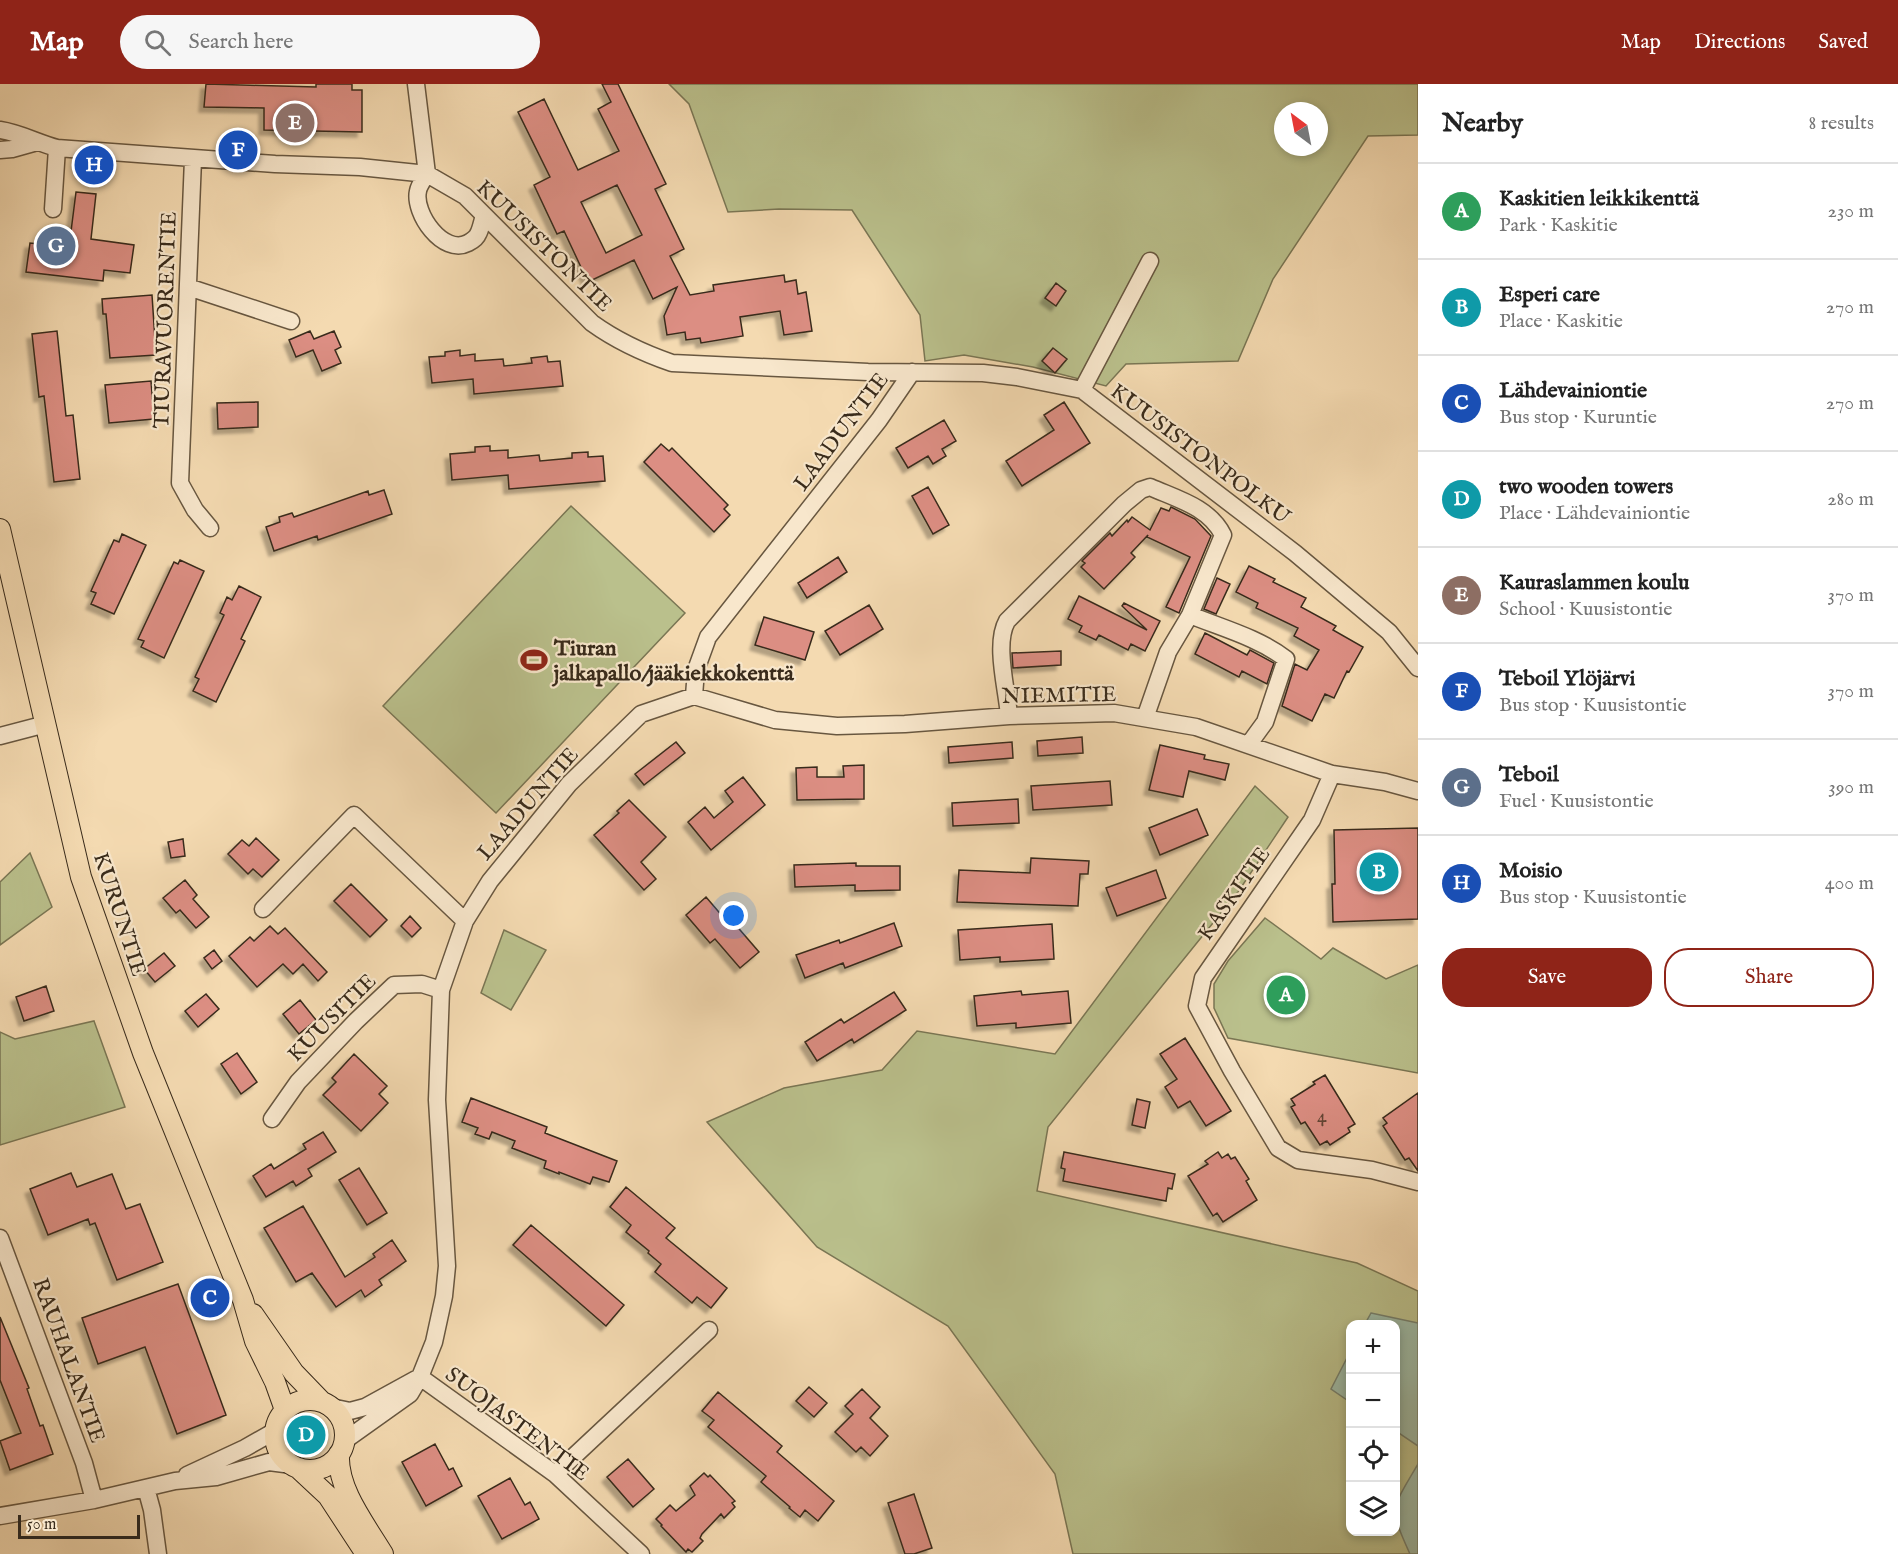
<!DOCTYPE html>
<html lang="en">
<head>
<meta charset="utf-8">
<style>
  :root { --surface:#fff; --page:#f6f6f6; --text:#222; --muted:#767676; --line:#e0e0e0; --accent:#8f2418 }
  body { margin:0; font-family:"IM FELL English",serif; background:var(--page); color:var(--text) }
  .controls { position:absolute; right:18px; bottom:18px; display:grid; overflow:hidden; border-radius:12px; box-shadow:0 3px 9px #0003 }
  .controls button { width:54px; height:54px; display:grid; place-items:center; padding:0; border:0; border-bottom:2px solid var(--line); background:var(--surface); color:var(--text); font:30px sans-serif }
  .compass { position:absolute; left:1274px; top:18px; width:54px; height:54px; border-radius:50%; background:var(--surface); box-shadow:0 3px 9px #0003; rotate:328deg }
  .scale { position:absolute; left:18px; bottom:15px; width:122px; box-sizing:border-box; padding-left:6px; border:3px solid #392b1b; border-top:0; font-size:16px; line-height:21px; white-space:nowrap; color:#392b1b; -webkit-text-stroke:4px #f8e7cc; paint-order:stroke }
  .you { position:absolute; left:734px; top:832px; width:21px; height:21px; margin:-15px; border:4px solid #fff; border-radius:50%; background:#1a73e8; box-shadow:0 0 0 9px #1a73e833 }
  .badge { display:grid; place-items:center; width:39px; height:39px; border-radius:50%; background:var(--accent); color:#fff; font-size:20px; font-weight:700 }
  .pin { position:absolute; translate:-50% -50%; border:3px solid #fff; box-shadow:0 2px 6px #0006 }
  .list { margin:0; padding:0; list-style:none }
  h2 { display:flex; justify-content:space-between; align-items:center; height:78px; margin:0; padding:0 24px; font-size:26px }
  h2 small { font-size:20px; font-weight:400; color:var(--muted) }
  .list li { display:grid; grid-template-columns:39px 1fr auto; gap:18px; align-items:center; box-sizing:border-box; height:96px; padding:0 24px; border-top:2px solid var(--line) }
  .list b { display:block; font-size:22px; white-space:nowrap }
  .list p { margin:0; font-size:20px; white-space:nowrap; color:var(--muted) }
  .list em { font-size:20px; font-style:normal; color:var(--muted) }
  .actions { display:flex; gap:12px; padding:18px 24px }
  .actions a { flex:1; padding:14px 0; border:2px solid var(--accent); border-radius:24px; text-align:center; font-size:21px; color:var(--accent) }
  .actions .main { background:var(--accent); color:#fff }
  .icon { flex:none; width:33px; height:33px; fill:none; stroke:currentColor; stroke-width:2; stroke-linecap:round; stroke-linejoin:round }
  .map { position:relative; flex:none; width:1418px; height:1470px; overflow:hidden }
  header { display:flex; align-items:center; gap:36px; box-sizing:border-box; height:84px; padding:0 30px; background:var(--accent); color:#fff }
  header strong { font-size:28px }
  nav { display:flex; gap:33px; margin-inline-start:auto; font-size:21px }
  .search { width:420px; height:54px; background:var(--page); display:flex; align-items:center; gap:15px; box-sizing:border-box; padding:0 21px; border-radius:33px; color:var(--muted); font-size:22px }
  main { display:flex }
  aside { flex:1; background:var(--surface) }
  .map>svg:first-child { display:block }
</style>
</head>
<body>
<header>
<strong>Map</strong>
<div class="search"><svg class="icon" aria-label="search" viewBox="0 0 24 24"><circle cx="10" cy="10" r="6"/><path d="M15 15l6 6"/></svg>Search here</div>
<nav><a>Map</a><a>Directions</a><a>Saved</a></nav>
</header>
<main>
<div class="map">
<svg width="1418" height="1470" viewBox="0 0 1418 1470">
  <defs>
    <filter id="shadow"><feDropShadow dx="-5" dy="5" stdDeviation="1.5" flood-color="#0004"/></filter>
  </defs>
  <rect width="100%" height="100%" fill="#f4dab1"/>
  <filter id="stains"><feTurbulence type="fractalNoise" baseFrequency=".00333" numOctaves="4"/><feColorMatrix values="0 0 0 0 .2 0 0 0 0 .09 0 0 0 0 .02 0 0 0 .5 -.17"/></filter>
  <radialGradient id="worn" r=".72"><stop offset=".6" stop-color="#630" stop-opacity="0"/><stop offset="1" stop-color="#630" stop-opacity=".3"/></radialGradient>
  <!-- green -->
  <path fill="#bac08c" stroke="#7a7654" stroke-width="1.5" fill-rule="evenodd" d="M669,0H1418V51L1368,52L1273,195L1238,277L1126,280L1106,302L1033,283L964,271L925,277L920,231L852,126L779,125L728,128L689,20ZM1283,27H1319V63H1283Z
    M571,422L685,529L496,729L383,622Z
    M1255,702L1288,733L1238,808L1048,1043L1037,1107L1357,1179L1418,1207V1470H1073L1055,1390L948,1242L817,1163L707,1038L784,1004L882,986L917,947L1055,970ZM1350,1240H1396V1448H1350Z
    M30,769L52,823L0,861V798Z
    M1265,834L1321,875L1333,864L1386,895L1418,881V989L1228,954L1214,924V900L1228,877Z
    M504,846L546,866L511,926L481,909Z
    M94,937L125,1023L0,1061V948L15,955Z"/>
  <!-- water -->
  <path fill="#9dbba7" stroke="#75816f" stroke-width="1.5" d="M1371,1229L1418,1239V1362L1396,1347V1240H1365Z
    M1350,1268V1318L1331,1305Z
    M1418,1380V1470H1410C1388,1422 1392,1425 1418,1380Z"/>
  <!-- building -->
  <path fill="#dc8e83" stroke="#392b1b" stroke-width="1.5" fill-rule="evenodd" filter="url(#shadow)" d="M206,0L316,3V0H352V6H362V48L264,46V24L204,23Z
    M602,0H618L666,100L655,105L684,165L670,172L690,211L714,207L713,201L784,191L785,198L796,196L798,210L806,208L812,247L784,251L780,227L740,233L743,252L701,259L700,254L686,256L685,248L667,251L664,232L677,203L653,215L634,176L588,198L564,147L557,150L534,101L550,93L518,28L544,15L578,86L619,67L598,25L611,18ZM617,101L642,151L606,169L581,118Z
    M76,108L96,110L91,155L134,161L130,189L104,186L103,197L26,188L30,159L69,163Z
    M1056,199L1066,207L1056,222L1045,214Z
    M152,211L156,271L110,274L106,230H103L102,215Z
    M57,247L66,332L73,331L80,395L54,398L44,312L39,313L32,250Z
    M310,247L314,255L334,247L341,263L335,266L341,279L322,287L313,266L296,273L289,256Z
    M1053,264L1067,275L1055,289L1042,277Z
    M460,266V272L475,270V277L503,275L504,282L532,279L531,274L547,272L548,278L560,277L563,302L474,310L473,295L432,299L429,273L445,272V268Z
    M151,297L154,335L109,339L105,301Z
    M258,318V343L218,345L217,319Z
    M1064,318L1090,359L1022,402L1006,377L1054,346L1044,331Z
    M944,336L956,357L942,365L946,372L933,380L928,372L908,384L896,364Z
    M661,360L669,367L672,364L728,421L724,425L730,431L714,448L644,378Z
    M490,362V367L508,366V374L539,371L540,377L572,374V369L588,368V373L603,372L605,397L509,405L508,391L452,396L450,370L475,368V363Z
    M928,403L949,441L933,450L912,412Z
    M384,406L392,430L318,456L317,452L274,467L266,443L280,438L279,433L292,429L294,433L368,407L369,411Z
    M1171,423L1195,435L1211,452L1179,529L1166,523L1190,473L1147,453L1148,451L1131,469L1135,473L1104,505L1081,483L1085,479L1082,477L1110,449L1112,452L1127,436L1128,438L1132,433L1150,446L1161,424L1169,427Z
    M122,450L146,461L114,530L91,520L96,509L91,507L114,456L119,458Z
    M838,473L847,488L807,514L798,499Z
    M180,476L204,487L164,574L141,563L144,557L138,555L174,478L178,480Z
    M1249,482L1275,495L1273,498L1306,514L1301,523L1336,542L1333,546L1363,563L1349,588L1347,587L1334,614L1325,610L1312,637L1282,622L1295,580L1307,586L1319,566L1294,552L1298,544L1256,524L1258,519L1236,508Z
    M1217,494L1230,500L1216,530L1204,525Z
    M239,502L261,513L241,555L245,557L216,618L193,607L199,595L195,593L224,531L220,529L227,513L232,516Z
    M1079,512L1147,546L1122,522L1124,519L1160,537L1145,567L1131,560L1128,566L1099,551L1096,556L1079,548L1082,542L1068,535Z
    M869,521L883,545L840,571L825,547Z
    M764,533L814,548L805,576L755,561Z
    M1205,549L1247,571L1250,566L1274,579L1267,600L1242,587L1239,593L1195,570Z
    M1061,567V581L1013,584L1012,569Z
    M1082,653L1083,669L1038,672L1037,657Z
    M676,658L685,669L644,701L635,690Z
    M1012,658L1013,674L949,679L948,663Z
    M1160,661L1205,671L1204,675L1229,680L1225,696L1189,687L1183,713L1149,706Z
    M864,681V715L797,716L796,684L817,683V693H844L843,682Z
    M743,693L765,721L711,766L688,738L705,723L714,734L733,718L725,707Z
    M1110,697L1112,721L1033,726L1031,702Z
    M1018,715L1019,739L953,742L952,719Z
    M629,716L666,753L641,778L656,795L644,806L594,751L619,729L617,727Z
    M1197,725L1208,751L1160,771L1149,744Z
    M1418,744V835L1333,838L1332,800H1335L1334,746Z
    M256,754L279,776L262,793L253,785L248,790L228,770L242,756L249,762Z
    M183,755L185,772L171,774L168,758Z
    M1031,774L1089,777L1088,790H1080L1078,822L957,818L959,786L1030,789Z
    M856,779V782H900V806L855,807V801L795,803L794,781Z
    M1156,786L1166,814L1117,832L1106,804Z
    M185,796L197,811L193,815L209,833L196,844L180,826L176,829L163,814Z
    M351,800L387,836L370,853L334,817Z
    M706,813L730,841L734,839L759,868L740,884L715,855L710,859L686,831Z
    M410,832L421,844L412,853L401,842Z
    M894,839L902,862L845,884L843,879L805,894L796,871L839,856L840,859Z
    M1052,840L1054,875L1000,878V873L960,876L958,846Z
    M270,842L278,850L285,844L327,888L318,897L303,880L293,890L283,880L257,903L229,872L250,853L254,857Z
    M214,866L222,877L212,885L204,874Z
    M164,869L175,882L155,898L144,885Z
    M46,902L54,927L24,937L16,913Z
    M1021,907L1022,911L1068,907L1071,939L1016,944V939L977,942L974,912Z
    M894,908L906,926L854,959L852,955L817,977L805,958L841,935L844,939Z
    M206,910L219,925L198,943L185,927Z
    M300,916L316,936L299,950L283,930Z
    M1185,954L1231,1027L1206,1042L1190,1017L1178,1024L1165,1003L1177,995L1160,970Z
    M237,969L257,998L241,1010L221,980Z
    M354,970L387,1002L379,1010L388,1019L361,1047L323,1011L336,998L332,994Z
    M1325,991L1355,1040L1348,1044L1350,1048L1330,1061L1327,1057L1320,1061L1305,1038L1301,1040L1291,1023L1295,1021L1291,1015L1315,1000L1313,998Z
    M1418,1009V1087L1409,1074L1405,1076L1383,1042L1387,1039L1383,1034Z
    M471,1014L547,1043L545,1049L617,1077L609,1098L593,1093L590,1100L559,1088V1090L544,1084L546,1077L512,1064L515,1057L492,1048L489,1055L475,1050L478,1044L462,1038Z
    M1137,1015L1150,1018L1145,1044L1132,1041Z
    M323,1048L336,1068L308,1085L312,1092L296,1102L293,1097L266,1113L253,1092L271,1080L274,1085L306,1065L303,1060Z
    M1064,1068L1175,1090L1172,1105L1168,1104L1166,1117L1063,1097L1065,1085L1061,1084Z
    M1218,1068L1222,1074L1228,1070L1231,1075L1235,1073L1249,1095L1246,1097L1257,1116L1223,1138L1217,1129L1213,1132L1188,1092L1208,1080L1205,1077Z
    M359,1084L387,1129L367,1141L339,1096Z
    M71,1089L77,1103L112,1090L126,1125L140,1120L163,1178L117,1196L95,1139L90,1141L88,1135L48,1151L30,1105Z
    M626,1103L675,1144L666,1154L727,1204L711,1224L697,1213L692,1219L655,1188L661,1180L648,1169L649,1167L626,1148L631,1141L610,1123Z
    M303,1122L345,1193L375,1173L373,1170L392,1156L406,1177L379,1196L382,1201L365,1213L361,1206L336,1223L312,1189L296,1198L264,1144Z
    M531,1141L624,1221L606,1242L513,1161Z
    M178,1200L226,1331L177,1350L145,1263L98,1280L82,1234Z
    M0,1233L29,1304L27,1305L40,1342L43,1341L53,1370L10,1386L0,1357L21,1349L0,1296Z
    M809,1303L827,1319L814,1333L796,1317Z
    M862,1305L880,1323L870,1334L888,1352L870,1372L861,1363L856,1368L835,1348L853,1330L845,1322Z
    M718,1308L782,1362L777,1368L834,1417L818,1437L805,1426L800,1433L789,1424L790,1423L761,1398L766,1392L708,1343L714,1336L702,1327Z
    M435,1360L449,1386L453,1384L462,1402L426,1422L402,1378Z
    M628,1375L654,1405L633,1423L607,1393Z
    M704,1389L708,1393L710,1391L735,1417L732,1419L735,1423L724,1434L721,1430L702,1450L700,1454L703,1457L692,1468L688,1465L686,1468L661,1442L662,1441L656,1435L670,1421L676,1427L695,1411L690,1402Z
    M510,1394L525,1421L530,1418L539,1435L502,1455L478,1412Z
    M914,1410L932,1464L914,1470H905L888,1419Z"/>
  <g fill="none" stroke-linecap="round" stroke-linejoin="round">
    <defs>
      <path id="minor" d="M416,0L427,90
        M0,46C20,49 38,59 57,64L275,80L360,83L427,90L465,112L592,239C617,257 643,269 672,279L868,288L983,289L1017,293L1082,306L1295,469L1389,548L1418,584
        M0,66L12,65L37,58
        M193,75L180,399L195,426L210,444
        M427,90C424,95 419,101 418,107C413,129 443,172 468,159C472,157 477,153 478,150C481,145 482,137 484,132
        M53,125L57,64
        M188,203L291,237
        M1082,306L1150,177
        M1190,531C1222,544 1259,554 1286,575L1265,638L1249,660
        M694,612L775,636L837,642L905,640L1009,632L1114,629L1196,643L1332,690L1385,698L1418,707
        M1009,632C1007,605 994,560 1007,537L1124,420L1141,406L1150,403C1177,415 1209,423 1223,451L1190,531L1168,568L1145,634
        M0,652L46,640
        M1332,690L1312,736L1203,894L1197,922L1232,987L1278,1064L1298,1076L1372,1086L1418,1098
        M263,825L354,731L465,837
        M272,1035L298,998L356,937L394,901L422,900L441,906
        M0,1154L84,1379L94,1416
        M420,1293L555,1390L641,1470
        M331,1323L350,1327L365,1323L416,1295
        M344,1357L410,1310L420,1293L434,1258L444,1212L447,1182L437,1016L441,906L465,837L490,797L569,700L641,630L694,612L696,586L708,553L879,336L912,288
        M555,1390L709,1246
        M187,1391L245,1364L275,1347
        M146,1404L152,1426L158,1470
        M0,1432L94,1416L175,1397L216,1393L269,1378L292,1381"/>
      <path id="major" d="M0,445L81,793L143,969L243,1216L255,1257L275,1298L285,1326
        M253,1230L294,1289L321,1317
        M275 1351a35 35 0 1 1 70 0a35 35 0 1 1-70 0Z
        M339,1370C337,1405 365,1440 383,1470
        M298,1384L328,1412L366,1470"/>
    </defs>
    <!-- minor casing -->
    <use href="#minor" stroke="#685740" stroke-width="19"/>
    <!-- major casing -->
    <use href="#major" stroke="#392b1b" stroke-width="22"/>
    <!-- minor -->
    <use href="#minor" stroke="#f8e7cc" stroke-width="16"/>
    <!-- major -->
    <use href="#major" stroke="#f4dab1" stroke-width="20"/>
  </g>
  <!-- icons -->
  <defs>
    <symbol id="stadium-bare" viewBox="-9 -9 18 18"><path d="M0-5a6.5 5 0 1 0 0 10a6.5 5 0 1 0 0-10ZM-3.5-1.8h7v3.6h-7Z" fill="#8f2418" stroke="#f8e7cc" stroke-width="2.5" paint-order="stroke"/></symbol>
  </defs>
  <g fill-rule="evenodd">
    <use href="#stadium-bare" x="515" y="557" width="38" height="38"/>
  </g>
  <g text-anchor="middle" stroke-width="4.5" stroke-linejoin="round" paint-order="stroke">
    <!-- number labels -->
    <g font-size="20" fill="#624435">
      <text x="1322" y="1038">4</text>
    </g>
    <!-- street labels -->
    <g font-size="22" fill="#392b1b" stroke="#f8e7cc">
      <text transform="translate(545 161) rotate(44)" y="8">KUUSISTONTIE</text>
      <text transform="translate(164 236) rotate(-88)" y="8">TIURAVUORENTIE</text>
      <text transform="translate(840 347) rotate(-53)" y="8">LAADUNTIE</text>
      <text transform="translate(1201 369) rotate(37)" y="8">KUUSISTONPOLKU</text>
      <text transform="translate(1059 610) rotate(-1)" y="8">NIEMITIE</text>
      <text transform="translate(527 719) rotate(-49)" y="8">LAADUNTIE</text>
      <text transform="translate(1233 809) rotate(-55)" y="8">KASKITIE</text>
      <text transform="translate(121 830) rotate(72)" y="8">KURUNTIE</text>
      <text transform="translate(331 933) rotate(-45)" y="8">KUUSITIE</text>
      <text transform="translate(70 1276) rotate(70)" y="8">RAUHALANTIE</text>
      <text transform="translate(518 1339) rotate(37)" y="8">SUOJASTENTIE</text>
    </g>
    <!-- poi labels -->
    <g font-size="22" font-weight="bold" fill="#392b1b" stroke="#f8e7cc" text-anchor="start">
      <text x="554" y="571">Tiuran<tspan x="554" dy="25">jalkapallo/jääkiekkokenttä</tspan></text>
    </g>
  </g>
  <rect width="100%" height="100%" filter="url(#stains)"/>
  <rect width="100%" height="100%" fill="url(#worn)"/>
</svg>
<div class="controls">
<button>+</button>
<button>−</button>
<button><svg class="icon" aria-label="locate" viewBox="0 0 24 24"><circle cx="12" cy="12" r="6"/><path d="M12 2v4M12 18v4M2 12h4M18 12h4"/></svg></button>
<button><svg class="icon" aria-label="layers" viewBox="0 0 24 24"><path d="M12 4l9 5-9 5-9-5zM3 14l9 5 9-5"/></svg></button>
</div>
<svg class="compass" viewBox="-18 -18 36 36"><path d="M0-13l5 13h-10z" fill="#e53935"/><path d="M0 13l5-13h-10z" fill="#767676"/></svg>
<div class="scale">50 m</div>
<div class="you"></div>
<div class="pin badge" style="left:1286px;top:911px;background:#2e9e5b">A</div>
<div class="pin badge" style="left:1379px;top:788px;background:#0f9aa8">B</div>
<div class="pin badge" style="left:210px;top:1214px;background:#1a4fb4">C</div>
<div class="pin badge" style="left:306px;top:1351px;background:#0f9aa8">D</div>
<div class="pin badge" style="left:295px;top:39px;background:#8d6e63">E</div>
<div class="pin badge" style="left:238px;top:66px;background:#1a4fb4">F</div>
<div class="pin badge" style="left:56px;top:162px;background:#5c6f8a">G</div>
<div class="pin badge" style="left:94px;top:81px;background:#1a4fb4">H</div>
</div>
<aside>
<h2>Nearby<small>8 results</small></h2>
<ul class="list">
<li><span class="badge" style="background:#2e9e5b">A</span><div><b>Kaskitien leikkikenttä</b><p>Park · Kaskitie</p></div><em>230 m</em></li>
<li><span class="badge" style="background:#0f9aa8">B</span><div><b>Esperi care</b><p>Place · Kaskitie</p></div><em>270 m</em></li>
<li><span class="badge" style="background:#1a4fb4">C</span><div><b>Lähdevainiontie</b><p>Bus stop · Kuruntie</p></div><em>270 m</em></li>
<li><span class="badge" style="background:#0f9aa8">D</span><div><b>two wooden towers</b><p>Place · Lähdevainiontie</p></div><em>280 m</em></li>
<li><span class="badge" style="background:#8d6e63">E</span><div><b>Kauraslammen koulu</b><p>School · Kuusistontie</p></div><em>370 m</em></li>
<li><span class="badge" style="background:#1a4fb4">F</span><div><b>Teboil Ylöjärvi</b><p>Bus stop · Kuusistontie</p></div><em>370 m</em></li>
<li><span class="badge" style="background:#5c6f8a">G</span><div><b>Teboil</b><p>Fuel · Kuusistontie</p></div><em>390 m</em></li>
<li><span class="badge" style="background:#1a4fb4">H</span><div><b>Moisio</b><p>Bus stop · Kuusistontie</p></div><em>400 m</em></li>
</ul>
<div class="actions"><a class="main">Save</a><a>Share</a></div>
</aside>
</main>
</body>
</html>
